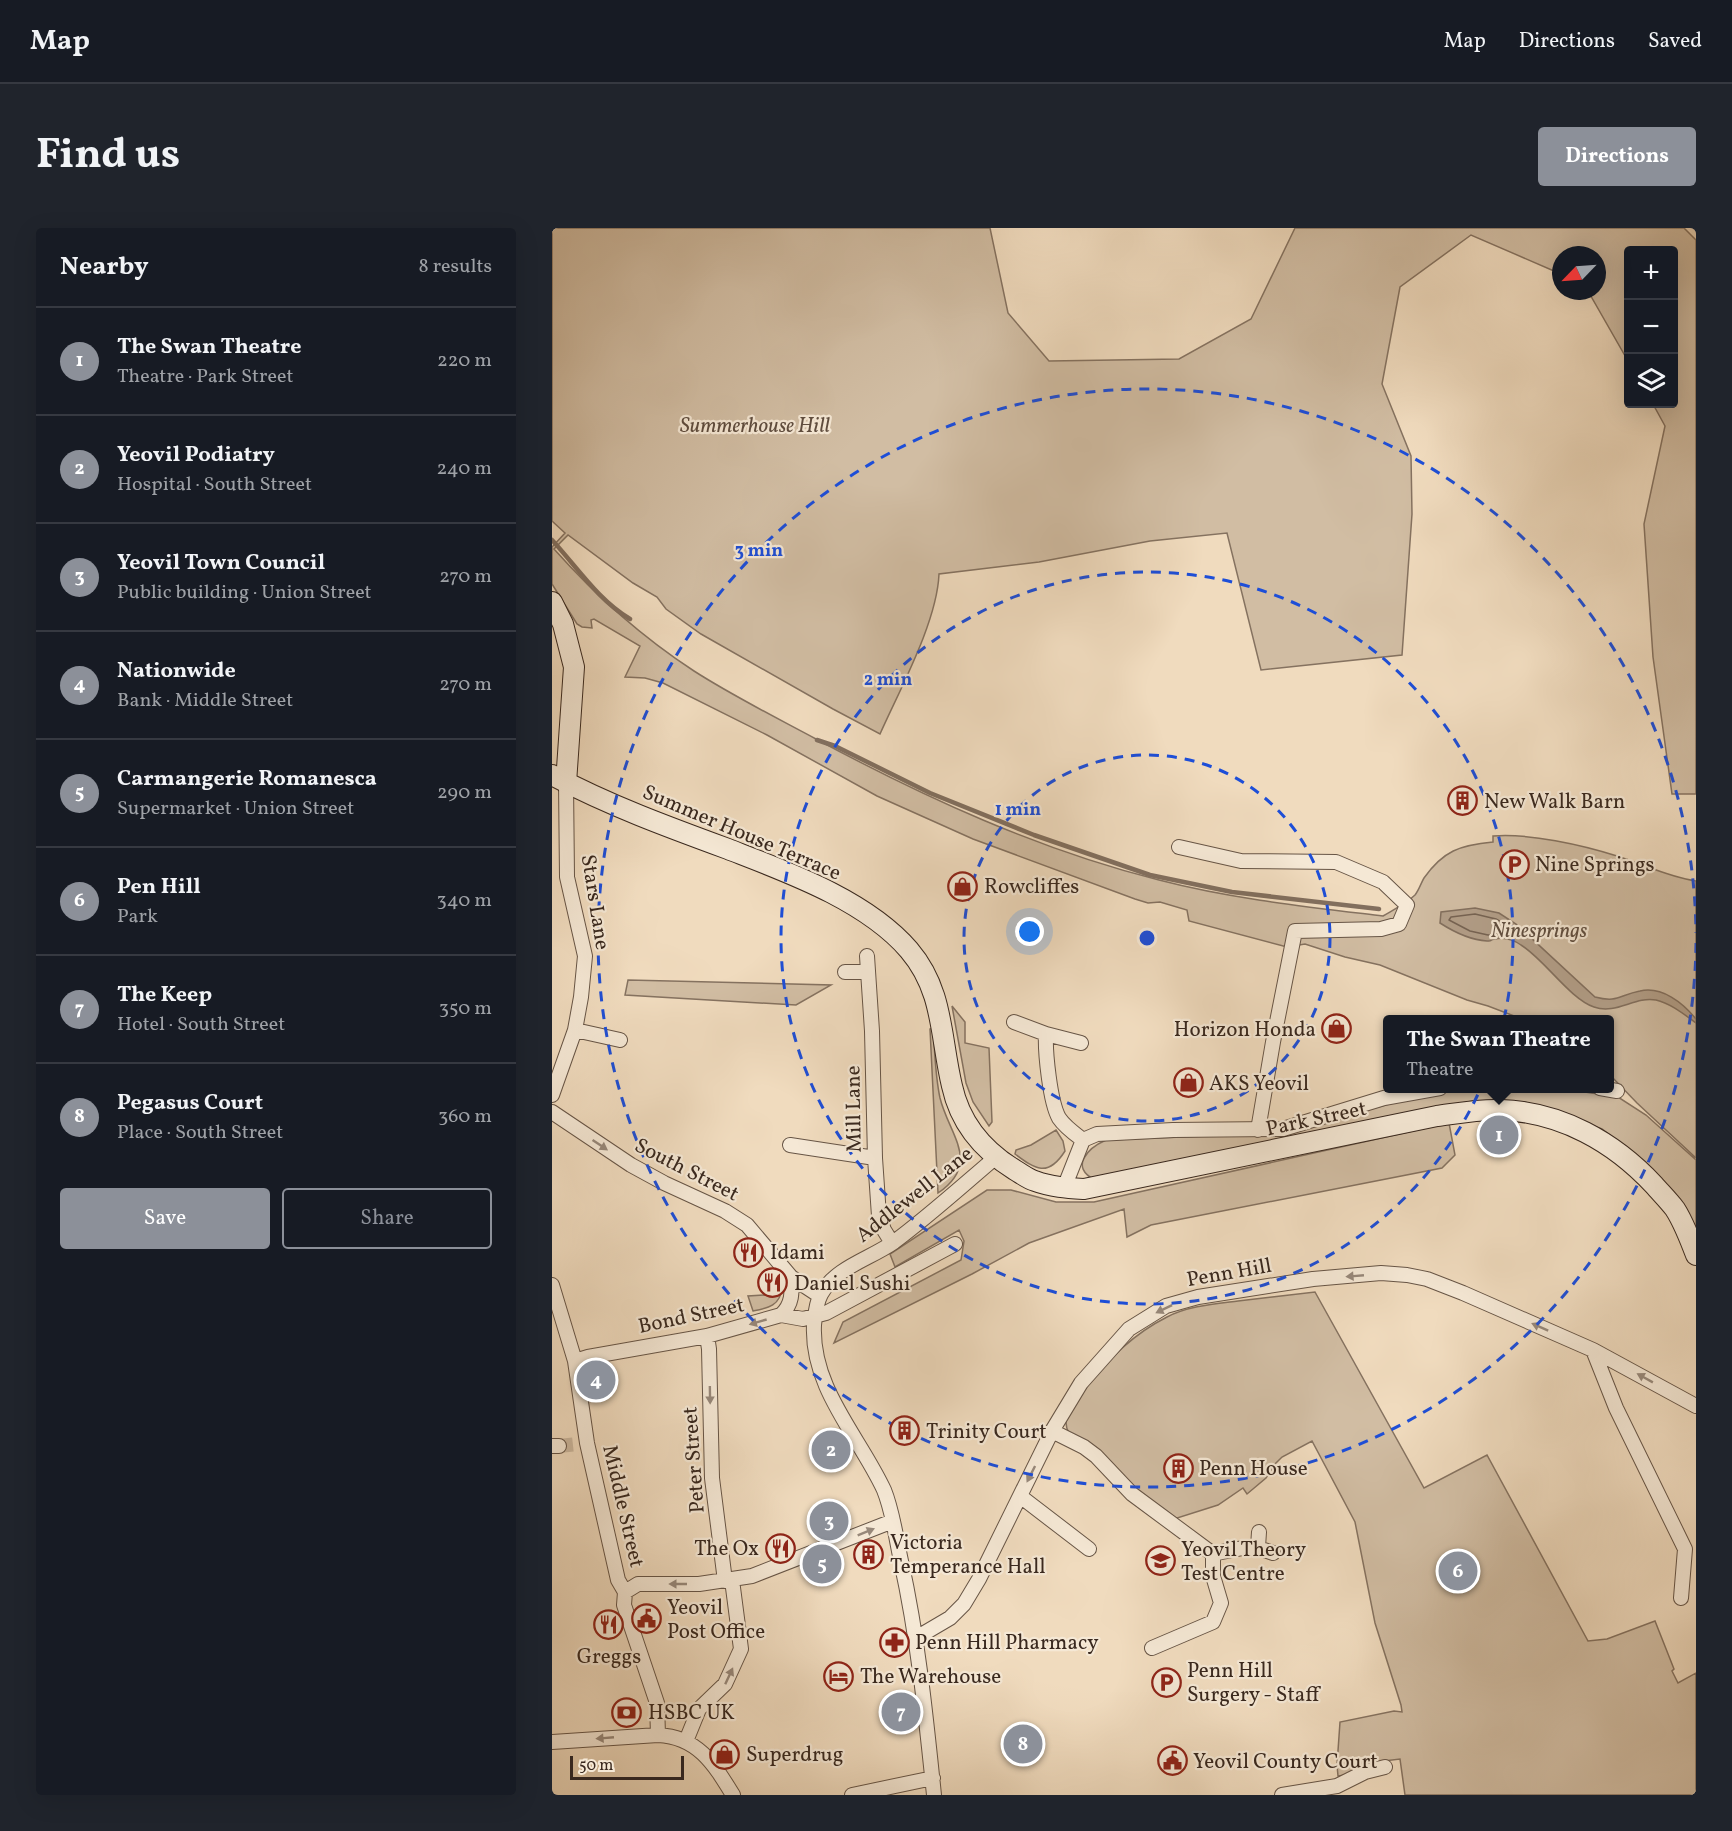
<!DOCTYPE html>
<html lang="en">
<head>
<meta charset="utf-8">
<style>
  :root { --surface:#171b24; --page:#20242c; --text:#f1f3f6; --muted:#9ea1a6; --line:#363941; --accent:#8c9099 }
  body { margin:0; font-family:Vollkorn,serif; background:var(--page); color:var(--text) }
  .controls { position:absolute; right:18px; top:18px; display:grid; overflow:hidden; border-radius:6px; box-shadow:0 6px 24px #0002 }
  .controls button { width:54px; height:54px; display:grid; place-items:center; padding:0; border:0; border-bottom:2px solid var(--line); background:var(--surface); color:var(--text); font:30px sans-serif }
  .compass { position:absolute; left:1000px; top:18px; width:54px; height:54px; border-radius:50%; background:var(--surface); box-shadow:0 6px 24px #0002; rotate:245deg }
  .scale { position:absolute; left:18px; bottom:15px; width:114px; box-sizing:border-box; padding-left:6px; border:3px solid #39281e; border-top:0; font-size:16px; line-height:21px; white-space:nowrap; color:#39281e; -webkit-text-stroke:4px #f5e8d5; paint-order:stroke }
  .you { position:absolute; left:478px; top:704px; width:21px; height:21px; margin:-15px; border:4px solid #fff; border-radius:50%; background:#1a73e8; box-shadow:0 0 0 9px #1a73e833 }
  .badge { display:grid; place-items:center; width:39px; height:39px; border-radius:50%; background:var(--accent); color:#fff; font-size:20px; font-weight:700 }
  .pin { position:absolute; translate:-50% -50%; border:3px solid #fff; box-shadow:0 2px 6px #0006 }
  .popup { position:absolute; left:831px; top:787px; width:231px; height:78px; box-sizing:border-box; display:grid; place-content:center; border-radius:6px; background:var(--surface); filter:drop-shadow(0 2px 4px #0005); font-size:20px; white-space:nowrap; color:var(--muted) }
  .popup b { font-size:22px; color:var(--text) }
  .popup::after { content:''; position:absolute; left:50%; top:100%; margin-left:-12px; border:12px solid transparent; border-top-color:var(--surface) }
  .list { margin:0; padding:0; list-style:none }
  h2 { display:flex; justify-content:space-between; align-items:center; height:78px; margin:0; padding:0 24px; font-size:26px }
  h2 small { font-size:20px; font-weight:400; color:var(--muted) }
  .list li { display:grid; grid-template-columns:39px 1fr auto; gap:18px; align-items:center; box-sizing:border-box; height:108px; padding:0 24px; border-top:2px solid var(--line) }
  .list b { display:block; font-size:22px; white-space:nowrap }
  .list p { margin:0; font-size:20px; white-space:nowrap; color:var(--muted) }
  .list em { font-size:20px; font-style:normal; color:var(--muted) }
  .actions { display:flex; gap:12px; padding:18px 24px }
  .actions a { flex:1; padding:14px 0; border:2px solid var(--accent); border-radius:6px; text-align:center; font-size:21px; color:var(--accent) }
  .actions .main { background:var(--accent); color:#fff }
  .icon { flex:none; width:33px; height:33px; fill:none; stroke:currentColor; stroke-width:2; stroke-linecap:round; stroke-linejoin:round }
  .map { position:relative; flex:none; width:1144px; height:1567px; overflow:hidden; border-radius:6px }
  header { display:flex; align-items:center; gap:36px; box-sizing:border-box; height:84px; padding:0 30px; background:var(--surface); border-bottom:2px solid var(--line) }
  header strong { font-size:28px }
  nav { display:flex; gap:33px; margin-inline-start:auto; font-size:21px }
  .intro { display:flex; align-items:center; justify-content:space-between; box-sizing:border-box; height:144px; padding:0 36px }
  h1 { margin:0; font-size:42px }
  .button { padding:15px 27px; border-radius:6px; background:var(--accent); color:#fff; font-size:21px; font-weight:700 }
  main { display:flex; gap:36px; padding:0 36px }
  aside { flex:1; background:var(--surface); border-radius:6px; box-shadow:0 6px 24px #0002 }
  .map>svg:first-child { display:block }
</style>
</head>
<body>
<header>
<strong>Map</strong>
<nav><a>Map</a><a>Directions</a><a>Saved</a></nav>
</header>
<div class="intro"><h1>Find us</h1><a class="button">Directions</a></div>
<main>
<aside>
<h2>Nearby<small>8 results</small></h2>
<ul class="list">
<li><span class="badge">1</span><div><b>The Swan Theatre</b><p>Theatre · Park Street</p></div><em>220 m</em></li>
<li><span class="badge">2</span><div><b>Yeovil Podiatry</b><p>Hospital · South Street</p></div><em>240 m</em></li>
<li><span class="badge">3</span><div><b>Yeovil Town Council</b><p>Public building · Union Street</p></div><em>270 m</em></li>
<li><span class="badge">4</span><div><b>Nationwide</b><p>Bank · Middle Street</p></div><em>270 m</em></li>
<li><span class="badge">5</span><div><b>Carmangerie Romanesca</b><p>Supermarket · Union Street</p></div><em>290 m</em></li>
<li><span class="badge">6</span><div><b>Pen Hill</b><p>Park</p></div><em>340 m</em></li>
<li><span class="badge">7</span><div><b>The Keep</b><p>Hotel · South Street</p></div><em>350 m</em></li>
<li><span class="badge">8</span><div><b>Pegasus Court</b><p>Place · South Street</p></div><em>360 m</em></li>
</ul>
<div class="actions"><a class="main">Save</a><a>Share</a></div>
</aside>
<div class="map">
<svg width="1144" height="1567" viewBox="0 0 1144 1567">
  <rect width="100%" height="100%" fill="#f0dbbe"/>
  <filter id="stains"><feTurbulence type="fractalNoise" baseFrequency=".00333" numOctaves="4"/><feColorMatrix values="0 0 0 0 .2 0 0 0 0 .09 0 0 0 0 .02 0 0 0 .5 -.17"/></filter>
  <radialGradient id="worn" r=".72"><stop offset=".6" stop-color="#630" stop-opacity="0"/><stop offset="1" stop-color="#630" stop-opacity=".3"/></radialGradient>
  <!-- green -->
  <path fill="#d1bda3" stroke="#857260" stroke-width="1.5" d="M0,0H438L456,85L497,133L627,131L699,91L743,0H1132L1144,12V566H1120L1101,429L1092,296L1113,198L1101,176H1122V22H1076V133L1036,63H1045V27H1009V46L919,7L848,59L830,156L859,228L860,286L850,427L709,442L675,305L598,313L487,334L387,346C385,394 348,461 328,506L281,481L149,406L114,381L105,369L81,355L16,307L2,321C43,367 90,409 142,443C181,468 223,489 264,511C372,569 487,622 607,652C680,671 756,679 831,688C841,682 855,675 863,667C867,662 869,655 872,650C891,623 908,617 941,614V608C977,605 1030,617 1065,628C1091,636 1116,649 1144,653V930L1085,875L1058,847V792L970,791L936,778L915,772L828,737L793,729L753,716L735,719L637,693L635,682L608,674L596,675L583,671L421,611L325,568L215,507L111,455L93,450L73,449L88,418L42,391L39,392L40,400L30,399L25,396L0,356V319L13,305L0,293Z
    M76,752L279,757L244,777L73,767Z
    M400,778L413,794V815L437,820L440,894L437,898L421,874L414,855Z
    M381,800C383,824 383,847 388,870C397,907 430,935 386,965L378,801Z
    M910,860L1013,861L1066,869L1094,887L1144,932V1006L1121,965L1095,936L1050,901L973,874L921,873L876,881L543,952C517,939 536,920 554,912L731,905L874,866Z
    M897,895L903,927L890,940L599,997L575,1009L572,981L477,1015L420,1046L282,1115L291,1094L409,1032L412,1013L407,1002L343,1039L338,1026L435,962H459L504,974H542Z
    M504,902L511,913L513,923C496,950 483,941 463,926L464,922L479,917Z
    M230,1060C228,1078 216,1080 201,1083L196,1068L214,1067Z
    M763,1064L872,1260L935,1227L1036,1413L1055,1411L1103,1393L1122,1441L1120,1443L1126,1455L1144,1445V1567H853L848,1531L815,1535L794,1547L786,1548L785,1537L788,1494L842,1483L850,1484L849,1477L823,1395L803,1294L760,1213L730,1229L723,1236L714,1250L695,1266L691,1260L666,1277L619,1292L517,1205C508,1190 521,1177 530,1165C552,1135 581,1106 615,1089C636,1078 662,1076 686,1073C712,1070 737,1067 763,1064Z"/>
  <!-- water -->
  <path fill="#b29e88" stroke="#826f5e" stroke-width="1.5" d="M923,680L947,685L964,696L1043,769C1066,775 1067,767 1088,763C1110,758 1131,775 1144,791V795C1133,787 1118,775 1104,772C1083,768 1064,787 1042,779C1018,771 992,731 969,717C962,712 952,709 943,711C936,712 942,713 935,713C918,712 902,704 888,695L889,684Z"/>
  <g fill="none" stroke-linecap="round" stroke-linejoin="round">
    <!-- shore -->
    <path stroke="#766353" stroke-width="1.5" d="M923,686L944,691L959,700L960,704L936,707L918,703L897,692L899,689Z"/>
    <!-- stream -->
    <path stroke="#826f5e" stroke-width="4.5" d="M0,312C25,339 46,372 78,391
      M265,512L283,518L378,565L482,607L598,647L680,664L827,681"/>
    <!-- street-tunnel -->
    <path stroke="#cbb79e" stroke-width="14" stroke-dasharray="14 7" stroke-linecap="butt" d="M7,1218L25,1216"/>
    <defs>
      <path id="street" d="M627,619L689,633L784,634L831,654L855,677L847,696L829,701L743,703L721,814L706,902
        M315,728L320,803L323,930L327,988L332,1002L340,1015
        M293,744H316
        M462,794L494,806C493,824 498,874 507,890C513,899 523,906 531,912
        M23,802L68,812
        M494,806L529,815
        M1048,860L1065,863
        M0,867L23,802L29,769L33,728L15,649L14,555
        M0,884L79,937L112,955L173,983L195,997L239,1049L268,1068
        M238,917L323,930
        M512,960L531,912L545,906L621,902L731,901L832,870L888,860
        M0,1057L23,1133L35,1215L66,1352L73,1364L72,1377L105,1475L106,1507
        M229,1087C241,1076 240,1064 239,1049
        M155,1108L157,1121L160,1250L173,1353
        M1041,1122L1064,1180L1133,1321L1129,1370
        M23,1133L36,1129L155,1108L229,1087L251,1091L274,1085L403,1016
        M500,1203L532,1219L544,1228L580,1266L661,1326V1348L669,1375L661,1394L600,1420
        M0,1218H7
        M468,1268L537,1321
        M706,1319L707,1304
        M661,1326C684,1321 698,1316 721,1325
        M73,1364L86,1356H147L200,1348L341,1293
        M364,1410L398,1390L412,1376L427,1351L500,1203L529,1155L577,1101L614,1078L646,1069L761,1051L829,1045L855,1047L875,1051L911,1065L1041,1122L1144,1178
        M134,1513L147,1481L173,1456L189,1421L180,1352
        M0,1514L106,1507C146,1509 162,1536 181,1567
        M300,1567L381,1550
        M382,1567C374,1489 366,1410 349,1333C344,1310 341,1284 332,1262C307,1208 259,1160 262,1097C263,1088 264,1075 269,1066C284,1039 318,1031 342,1014C377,988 410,958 443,930
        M730,1567L785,1558L813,1544L833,1539"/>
      <path id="secondary" d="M0,374L11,396L22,439L14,555
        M0,547C56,577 116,599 176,621C235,644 314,672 357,722C392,763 388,808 400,858C408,895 432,923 463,942C470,946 476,951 483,953C499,959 516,960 532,961L885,888C907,885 928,881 949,882C1009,884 1062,914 1102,957C1109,965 1117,973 1123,981C1132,995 1138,1011 1144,1027"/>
    </defs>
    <!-- street casing -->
    <use href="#street" stroke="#675546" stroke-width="16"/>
    <!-- secondary casing -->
    <use href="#secondary" stroke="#39281e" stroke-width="22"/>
    <!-- street -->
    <use href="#street" stroke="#f5e8d5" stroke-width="14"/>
    <!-- secondary -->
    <use href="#secondary" stroke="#f5e8d5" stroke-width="20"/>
  </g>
  <!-- one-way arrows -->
  <defs><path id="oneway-solid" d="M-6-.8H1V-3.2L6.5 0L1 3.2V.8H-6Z" transform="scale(1.5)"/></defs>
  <g fill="#97887a">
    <use href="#oneway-solid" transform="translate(48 917) rotate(34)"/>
    <use href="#oneway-solid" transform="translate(803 1048) rotate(175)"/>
    <use href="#oneway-solid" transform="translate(612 1081) rotate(154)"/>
    <use href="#oneway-solid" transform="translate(206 1094) rotate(164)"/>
    <use href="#oneway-solid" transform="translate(988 1099) rotate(-156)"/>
    <use href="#oneway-solid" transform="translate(1093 1150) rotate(-151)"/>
    <use href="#oneway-solid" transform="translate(158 1167) rotate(89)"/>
    <use href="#oneway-solid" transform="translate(479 1246) rotate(117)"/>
    <use href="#oneway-solid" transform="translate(314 1304) rotate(-22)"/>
    <use href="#oneway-solid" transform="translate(126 1356) rotate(180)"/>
    <use href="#oneway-solid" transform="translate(177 1448) rotate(-65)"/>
    <use href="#oneway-solid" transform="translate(53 1510) rotate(175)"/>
  </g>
  <!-- distance rings -->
  <g fill="none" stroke="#1d4ed8" stroke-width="3" stroke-dasharray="10 8">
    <circle cx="595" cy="710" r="183"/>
    <circle cx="595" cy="710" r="366"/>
    <path d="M1144 715A549 549 0 1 1 1144 705"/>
  </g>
  <!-- icons -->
  <defs>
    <symbol id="building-ring" viewBox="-11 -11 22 22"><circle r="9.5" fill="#f5e8d5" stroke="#8f2418" stroke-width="1.5"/><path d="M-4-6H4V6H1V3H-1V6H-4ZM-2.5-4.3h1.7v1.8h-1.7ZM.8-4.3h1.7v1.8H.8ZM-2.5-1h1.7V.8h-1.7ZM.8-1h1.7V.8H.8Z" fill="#8f2418"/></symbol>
    <symbol id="parking-ring" viewBox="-11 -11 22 22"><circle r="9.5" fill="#f5e8d5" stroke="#8f2418" stroke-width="1.5"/><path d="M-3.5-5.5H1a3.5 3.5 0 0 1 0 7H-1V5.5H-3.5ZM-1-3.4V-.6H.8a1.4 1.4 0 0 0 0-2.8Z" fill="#8f2418"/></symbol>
    <symbol id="shop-ring" viewBox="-11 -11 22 22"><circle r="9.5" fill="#f5e8d5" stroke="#8f2418" stroke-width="1.5"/><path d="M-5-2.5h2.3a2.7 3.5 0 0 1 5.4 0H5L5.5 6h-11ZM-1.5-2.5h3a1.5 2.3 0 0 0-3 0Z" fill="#8f2418"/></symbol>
    <symbol id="restaurant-ring" viewBox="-11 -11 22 22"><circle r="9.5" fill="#f5e8d5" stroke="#8f2418" stroke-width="1.5"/><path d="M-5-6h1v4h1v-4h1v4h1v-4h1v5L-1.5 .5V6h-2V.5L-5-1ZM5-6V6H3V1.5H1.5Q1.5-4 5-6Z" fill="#8f2418"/></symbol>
    <symbol id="school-ring" viewBox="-11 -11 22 22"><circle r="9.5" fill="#f5e8d5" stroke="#8f2418" stroke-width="1.5"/><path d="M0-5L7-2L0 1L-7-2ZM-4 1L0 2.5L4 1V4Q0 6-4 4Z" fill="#8f2418"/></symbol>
    <symbol id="civic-ring" viewBox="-11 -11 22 22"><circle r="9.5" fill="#f5e8d5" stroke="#8f2418" stroke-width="1.5"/><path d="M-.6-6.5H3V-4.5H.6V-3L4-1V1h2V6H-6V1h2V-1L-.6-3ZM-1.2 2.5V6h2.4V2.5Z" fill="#8f2418"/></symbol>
    <symbol id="pharmacy-ring" viewBox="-11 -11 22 22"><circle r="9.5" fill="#f5e8d5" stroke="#8f2418" stroke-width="1.5"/><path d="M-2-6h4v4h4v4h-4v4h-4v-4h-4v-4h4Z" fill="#8f2418"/></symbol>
    <symbol id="hotel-ring" viewBox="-11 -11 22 22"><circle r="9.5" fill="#f5e8d5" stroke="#8f2418" stroke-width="1.5"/><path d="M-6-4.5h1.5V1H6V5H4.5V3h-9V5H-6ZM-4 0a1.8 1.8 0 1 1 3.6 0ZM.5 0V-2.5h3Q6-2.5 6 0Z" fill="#8f2418"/></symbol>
    <symbol id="bank-ring" viewBox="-11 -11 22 22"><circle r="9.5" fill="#f5e8d5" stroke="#8f2418" stroke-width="1.5"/><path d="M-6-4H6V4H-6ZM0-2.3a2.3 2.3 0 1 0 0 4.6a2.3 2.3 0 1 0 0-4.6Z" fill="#8f2418"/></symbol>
  </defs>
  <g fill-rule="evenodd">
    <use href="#building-ring" x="894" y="556" width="33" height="33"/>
    <use href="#parking-ring" x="946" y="620" width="33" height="33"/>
    <use href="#shop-ring" x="394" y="642" width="33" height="33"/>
    <use href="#shop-ring" x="768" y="784" width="33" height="33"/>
    <use href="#shop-ring" x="620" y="838" width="33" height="33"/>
    <use href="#restaurant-ring" x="180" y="1008" width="33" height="33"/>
    <use href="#restaurant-ring" x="204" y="1038" width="33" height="33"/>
    <use href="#building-ring" x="336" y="1186" width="33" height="33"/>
    <use href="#building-ring" x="610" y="1224" width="33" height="33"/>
    <use href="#restaurant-ring" x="212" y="1304" width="33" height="33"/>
    <use href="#building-ring" x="300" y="1310" width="33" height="33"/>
    <use href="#school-ring" x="592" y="1316" width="33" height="33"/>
    <use href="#civic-ring" x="78" y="1374" width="33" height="33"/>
    <use href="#restaurant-ring" x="40" y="1380" width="33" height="33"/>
    <use href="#pharmacy-ring" x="326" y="1398" width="33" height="33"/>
    <use href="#hotel-ring" x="270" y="1432" width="33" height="33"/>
    <use href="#parking-ring" x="598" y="1438" width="33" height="33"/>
    <use href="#bank-ring" x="58" y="1468" width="33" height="33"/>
    <use href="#shop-ring" x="156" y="1510" width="33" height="33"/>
    <use href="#civic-ring" x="604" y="1516" width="33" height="33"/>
  </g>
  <g text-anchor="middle" stroke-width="4.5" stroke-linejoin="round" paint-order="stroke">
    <!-- park labels -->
    <g font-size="21" font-style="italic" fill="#5f4d3f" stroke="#f5e8d5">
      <text x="203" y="204">Summerhouse Hill</text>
      <text x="987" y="709">Ninesprings</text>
    </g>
    <!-- poi labels -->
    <g font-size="21" fill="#39281e" stroke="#f5e8d5" text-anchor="start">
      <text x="932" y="580">New Walk Barn</text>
      <text x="983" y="643">Nine Springs</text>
      <text x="432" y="665">Rowcliffes</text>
      <text x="764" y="808" text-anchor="end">Horizon Honda</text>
      <text x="657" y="862">AKS Yeovil</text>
      <text x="218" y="1031">Idami</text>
      <text x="242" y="1062">Daniel Sushi</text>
      <text x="374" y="1210">Trinity Court</text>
      <text x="647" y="1247">Penn House</text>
      <text x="338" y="1321">Victoria<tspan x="338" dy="24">Temperance Hall</tspan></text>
      <text x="207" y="1327" text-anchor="end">The Ox</text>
      <text x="629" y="1328">Yeovil Theory<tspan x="629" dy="24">Test Centre</tspan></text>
      <text x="115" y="1386">Yeovil<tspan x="115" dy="24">Post Office</tspan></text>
      <text x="363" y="1421">Penn Hill Pharmacy</text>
      <text x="57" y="1435" text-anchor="middle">Greggs</text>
      <text x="635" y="1449">Penn Hill<tspan x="635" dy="24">Surgery - Staff</tspan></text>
      <text x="308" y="1455">The Warehouse</text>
      <text x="96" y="1491">HSBC UK</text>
      <text x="194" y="1533">Superdrug</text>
      <text x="641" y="1540">Yeovil County Court</text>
    </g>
    <!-- street labels -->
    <g font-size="21" fill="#39281e" stroke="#f5e8d5">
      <text transform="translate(190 604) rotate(23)" y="7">Summer House Terrace</text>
      <text transform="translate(44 674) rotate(81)" y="7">Stars Lane</text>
      <text transform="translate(301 881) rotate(-91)" y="7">Mill Lane</text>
      <text transform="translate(764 890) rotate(-12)" y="7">Park Street</text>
      <text transform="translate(135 941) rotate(27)" y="7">South Street</text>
      <text transform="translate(362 966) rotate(-38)" y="7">Addlewell Lane</text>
      <text transform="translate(677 1044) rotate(-10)" y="7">Penn Hill</text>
      <text transform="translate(139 1087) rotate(-12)" y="7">Bond Street</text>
      <text transform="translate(141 1232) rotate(-94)" y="7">Peter Street</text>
      <text transform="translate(72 1278) rotate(77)" y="7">Middle Street</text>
    </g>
  </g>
  <circle cx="595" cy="710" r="9" fill="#1d4ed8" stroke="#f5e8d5" stroke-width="3"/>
  <g font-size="18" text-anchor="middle" font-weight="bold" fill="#1d4ed8" stroke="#f5e8d5" stroke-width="4.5" stroke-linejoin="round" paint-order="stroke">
    <text x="207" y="328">3 min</text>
    <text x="336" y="457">2 min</text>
    <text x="466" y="587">1 min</text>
  </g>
  <rect width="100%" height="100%" filter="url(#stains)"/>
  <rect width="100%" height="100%" fill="url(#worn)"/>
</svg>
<div class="controls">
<button>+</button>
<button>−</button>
<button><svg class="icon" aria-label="layers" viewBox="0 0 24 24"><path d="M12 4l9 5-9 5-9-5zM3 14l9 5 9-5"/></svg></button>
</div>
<svg class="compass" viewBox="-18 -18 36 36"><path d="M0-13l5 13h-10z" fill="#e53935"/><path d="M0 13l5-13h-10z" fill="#9ea1a6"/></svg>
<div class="scale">50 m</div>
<div class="you"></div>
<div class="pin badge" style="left:947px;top:907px">1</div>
<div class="popup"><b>The Swan Theatre</b>Theatre</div>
<div class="pin badge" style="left:279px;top:1222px">2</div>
<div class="pin badge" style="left:277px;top:1293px">3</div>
<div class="pin badge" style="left:44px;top:1152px">4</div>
<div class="pin badge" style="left:270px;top:1336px">5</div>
<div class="pin badge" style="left:906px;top:1343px">6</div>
<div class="pin badge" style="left:349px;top:1484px">7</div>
<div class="pin badge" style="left:471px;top:1516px">8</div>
</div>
</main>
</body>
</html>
